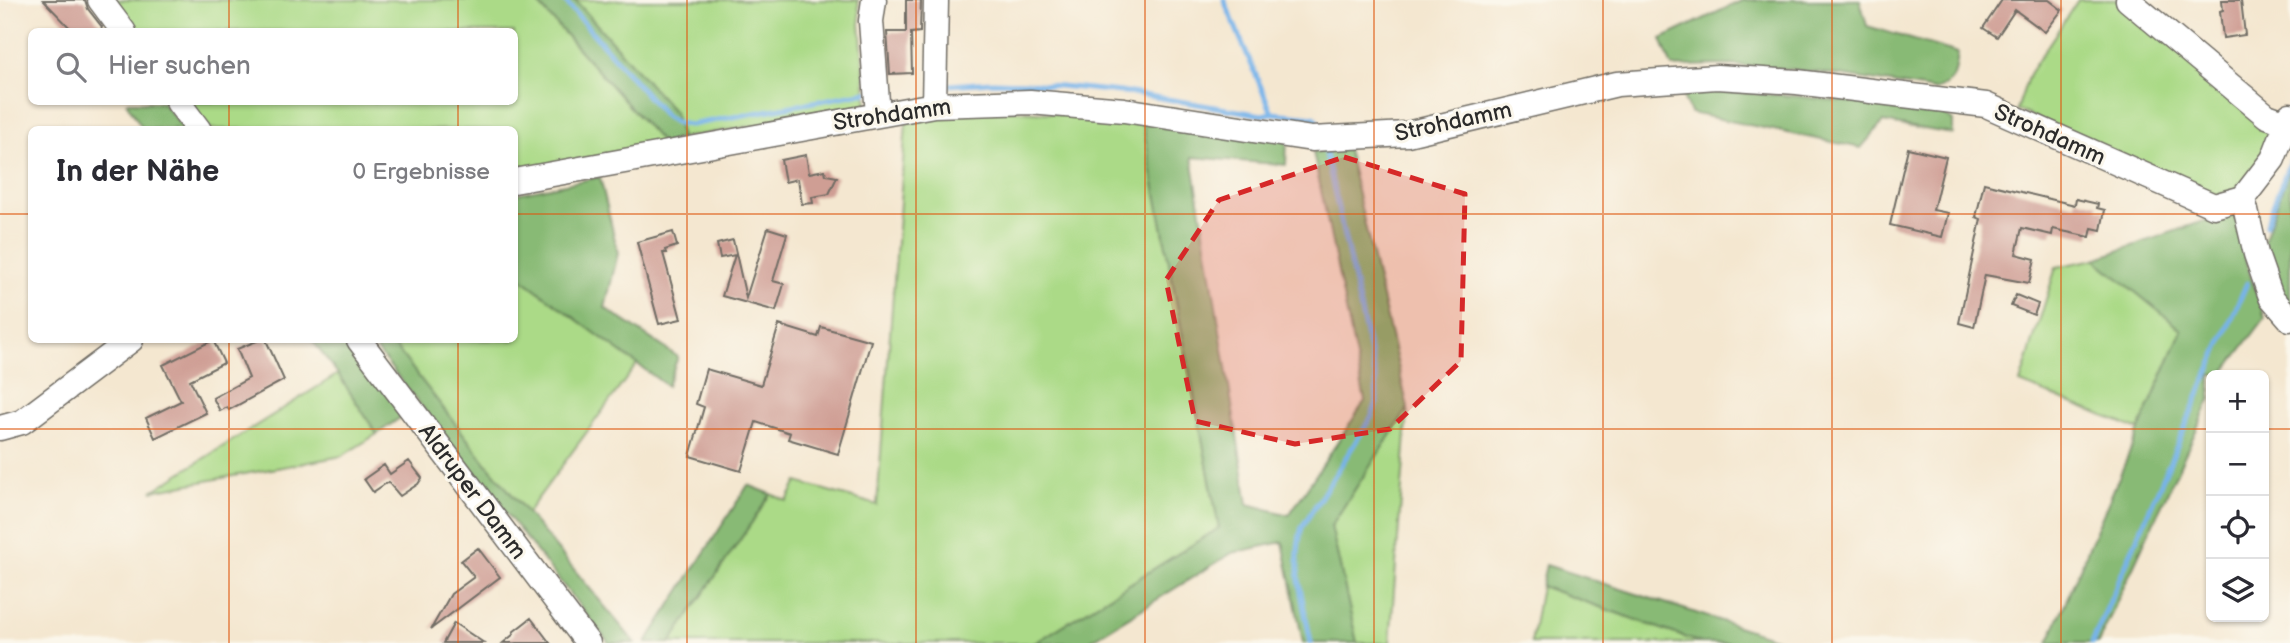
<!DOCTYPE html>
<html lang="de">
<head>
<meta charset="utf-8">
<style>
  :root { --surface:#fff; --page:#f7f7f7; --text:#2b2b33; --muted:#7c7c81; --line:#e1e1e2 }
  body { margin:0; font-family:"Balsamiq Sans",sans-serif; background:var(--page); color:var(--text) }
  .controls { position:absolute; right:21px; bottom:21px; display:grid; overflow:hidden; border-radius:10px; box-shadow:0 2px 5px #0004 }
  .controls button { width:63px; height:63px; display:grid; place-items:center; padding:0; border:0; border-bottom:2px solid var(--line); background:var(--surface); color:var(--text); font:35px sans-serif }
  .list { margin:0; padding:0; list-style:none }
  h2 { display:flex; justify-content:space-between; align-items:center; height:91px; margin:0; padding:0 28px; font-size:30px }
  h2 small { font-size:23px; font-weight:400; color:var(--muted) }
  .icon { flex:none; width:38px; height:38px; fill:none; stroke:currentColor; stroke-width:2; stroke-linecap:round; stroke-linejoin:round }
  .map { position:relative; flex:none; width:2290px; height:643px; overflow:hidden }
  .search { position:absolute; background:var(--surface); box-shadow:0 2px 5px #0004; left:28px; top:28px; width:490px; height:77px; display:flex; align-items:center; gap:18px; box-sizing:border-box; padding:0 24px; border-radius:10px; color:var(--muted); font-size:26px }
  .panel { position:absolute; background:var(--surface); box-shadow:0 2px 5px #0004; left:28px; top:126px; width:490px; height:217px; border-radius:10px }
  .map>svg:first-child { display:block }
</style>
</head>
<body>
<div class="map">
<svg width="2290" height="643" viewBox="0 0 2290 643">
  <rect width="100%" height="100%" fill="#fbf7ec"/>
  <filter id="ink" filterUnits="userSpaceOnUse"><feTurbulence type="fractalNoise" baseFrequency=".0143" numOctaves="2"/><feDisplacementMap in="SourceGraphic" scale="14" xChannelSelector="R" yChannelSelector="G"/><feConvolveMatrix kernelMatrix="1 2 1 2 8 2 1 2 1" color-interpolation-filters="sRGB"/></filter>
  <filter id="wash" filterUnits="userSpaceOnUse"><feTurbulence type="fractalNoise" baseFrequency=".00686" numOctaves="4" result="noise"/><feDisplacementMap in="SourceGraphic" scale="28" xChannelSelector="R" yChannelSelector="G"/><feGaussianBlur stdDeviation="1.57" result="paint"/><feColorMatrix in="noise" values="0 0 0 0 0 0 0 0 0 0 0 0 0 0 0 0 0 1.4 0 .05"/><feComposite in="paint" operator="in"/></filter>
  <g filter="url(#wash)">
    <rect width="100%" height="100%" fill="#f4e7d0"/>
    <!-- green -->
    <path fill="#abda87" stroke="#6b8259" stroke-width="2" d="M110,0H535L663,144L515,173L514,130L210,129L188,102H514V32L134,31Z
      M575,0H858L867,106L681,138L674,112Z
      M2078,0H2118L2275,133L2266,153L2238,189L2217,196L2017,110L2029,74Z
      M974,108L1142,119L1219,528L1035,643H670L771,494L787,501L797,482L877,505L906,123Z
      M2095,259L2182,330L2139,430L2020,383L2056,267Z
      M515,274L637,364L527,513L490,468L390,340H514Z
      M338,374L377,434L342,456L152,491Z
      M1408,408L1390,643H1357L1331,526Z
      M1541,586L1701,643H1531Z"/>
    <!-- forest -->
    <path fill="#88ba74" stroke="#5a7250" stroke-width="2" d="M535,0H575L674,112L681,138L663,144Z
      M1743,0H1860L1867,26L1958,53C1955,75 1957,83 1934,90C1847,76 1761,60 1672,67L1661,39Z
      M1680,89L1795,96L1941,112L1953,121V134L1883,122L1861,148L1690,113Z
      M126,102H162L184,129H143Z
      M1142,119L1287,138L1286,165L1192,157L1248,504L1289,515L1365,401L1313,152L1347,148L1408,408L1331,526L1357,643H1303L1283,542L1232,553L1087,643H1035L1219,528Z
      M2290,167V306L2278,294L2261,250Z
      M600,177L618,253L605,308L678,357L667,386L515,274V194Z
      M2235,210L2245,259L2265,318L2222,375H2211V398L2098,643H2048L2182,330L2095,259Z
      M312,340H347L404,415L377,434L338,374Z
      M369,340H390L490,468L635,643H609Z
      M748,485L771,494L670,643H646Z
      M1546,565L1790,643H1701L1541,586Z"/>
    <g fill="none" stroke-linecap="round" stroke-linejoin="round">
      <!-- stream -->
      <path stroke="#77b4ea" stroke-width="5" d="M564,0L666,117L677,123L690,125L867,92
        M1224,0L1272,113L1314,117L1319,124L1321,132
        M949,85L992,82L1028,83L1131,93L1262,115L1272,113
        M2266,225L2290,161
        M1311,643C1304,604 1291,566 1302,527L1372,416L1377,402L1376,379L1324,145
        M2092,643L2247,283"/>
    </g>
    <g id="blocks">
      <!-- building -->
      <path fill="#cf9e94" d="M43,0H85L88,9L102,27L100,32H74Z
        M906,0H921L920,32L911,33L912,73L890,74L887,32H906Z
        M2002,0H2049L2062,10L2045,32L2015,10L1997,37L1983,28Z
        M2222,0H2241L2245,35L2223,38L2220,11L2223,10Z
        M1908,148L1946,157L1933,210L1948,213L1942,237L1890,225Z
        M806,155L809,173L825,170L826,175L837,177L829,194L812,197L813,203L802,204L798,179L785,182L781,160Z
        M1984,183L2075,205L2076,199L2098,204L2097,208L2105,210L2101,230L2092,228L2090,237L2053,229L2052,235L2022,228L2016,254L2035,259L2029,283L1985,275L1974,327L1959,323L1981,219L1976,217Z
        M768,228L787,234L773,281L784,284L776,311L722,296L735,255L720,258L717,244L733,240L746,298Z
        M673,232L677,246L665,250L666,253H663L681,319L659,324L637,242Z
        M2016,295L2038,304L2034,315L2011,306Z
        M779,325L818,337L821,327L871,341L838,454L788,439L790,433L756,422L741,471L690,456L704,407L696,404L706,369L761,385Z
        M213,340L224,363L190,380L206,413L155,438L146,418L181,401L163,365Z
        M259,340H266L284,380L229,410L227,407L220,411L213,398L249,378L237,349Z
        M409,461L422,478L418,484L400,496L388,482L373,492L364,479L384,465L390,474Z
        M478,548L500,577L431,629L451,594L474,577L461,561Z
        M531,618L550,643H503L514,634L513,632Z
        M454,623L484,643H443Z"/>
    </g>
  </g>
  <g filter="url(#ink)">
    <use href="#blocks" fill-opacity="0" stroke="#716d65" stroke-width="2"/>
    <g fill="none" stroke-linecap="round" stroke-linejoin="round">
      <defs>
        <path id="minor" d="M100,0L124,32
          M874,0L871,21L878,115
          M2128,0L2267,116L2287,123
          M178,102L199,130
          M934,105L936,0
          M514,181L934,105L1030,102L1124,110L1312,139L1407,134L1617,84L1717,77L1797,82L1986,105L2214,206L2243,198L2256,254L2271,297L2290,319
          M2243,198L2273,159L2290,115
          M359,340L588,643
          M0,428L22,422L131,340"/>
      </defs>
      <!-- minor casing -->
      <use href="#minor" stroke="#716d65" stroke-width="27"/>
      <!-- minor -->
      <use href="#minor" stroke="#fff" stroke-width="24"/>
    </g>
  </g>
  <!-- marked area -->
  <path fill="#d62828" fill-opacity="0.2" stroke="#d62828" stroke-width="5" stroke-dasharray="14 9" stroke-linejoin="round" d="M1344,157L1465,194L1461,361L1390,429L1295,444L1195,421L1166,280L1219,200Z"/>
  <!-- grid -->
  <path fill="none" stroke="#df570e" stroke-width="2" stroke-opacity="0.55" d="M229,0V32M458,0V32M687,0V643M916,0V643M1145,0V643M1374,0V643M1603,0V643M1832,0V643M2061,0V643M229,102V130M458,102V130M0,214H32M514,214H2290M229,340V643M458,340V643M0,429H2211M2264,429H2290"/>
  <g text-anchor="middle" stroke-width="6" stroke-linejoin="round" paint-order="stroke">
    <!-- street labels -->
    <g font-size="23" fill="#2b2b2b" stroke="#fbf7ec">
      <text transform="translate(892 114) rotate(-8)" y="8">Strohdamm</text>
      <text transform="translate(1453 121) rotate(-12)" y="8">Strohdamm</text>
      <text transform="translate(2050 134) rotate(24)" y="8">Strohdamm</text>
      <text transform="translate(473 491) rotate(53)" y="8">Aldruper Damm</text>
    </g>
  </g>
</svg>
<div class="controls">
<button>+</button>
<button>−</button>
<button><svg class="icon" aria-label="locate" viewBox="0 0 24 24"><circle cx="12" cy="12" r="6"/><path d="M12 2v4M12 18v4M2 12h4M18 12h4"/></svg></button>
<button><svg class="icon" aria-label="layers" viewBox="0 0 24 24"><path d="M12 4l9 5-9 5-9-5zM3 14l9 5 9-5"/></svg></button>
</div>
<div class="search"><svg class="icon" aria-label="search" viewBox="0 0 24 24"><circle cx="10" cy="10" r="6"/><path d="M15 15l6 6"/></svg>Hier suchen</div>
<section class="panel">
<h2>In der Nähe<small>0 Ergebnisse</small></h2>
<ul class="list">
</ul>
</section>
</div>
</body>
</html>
